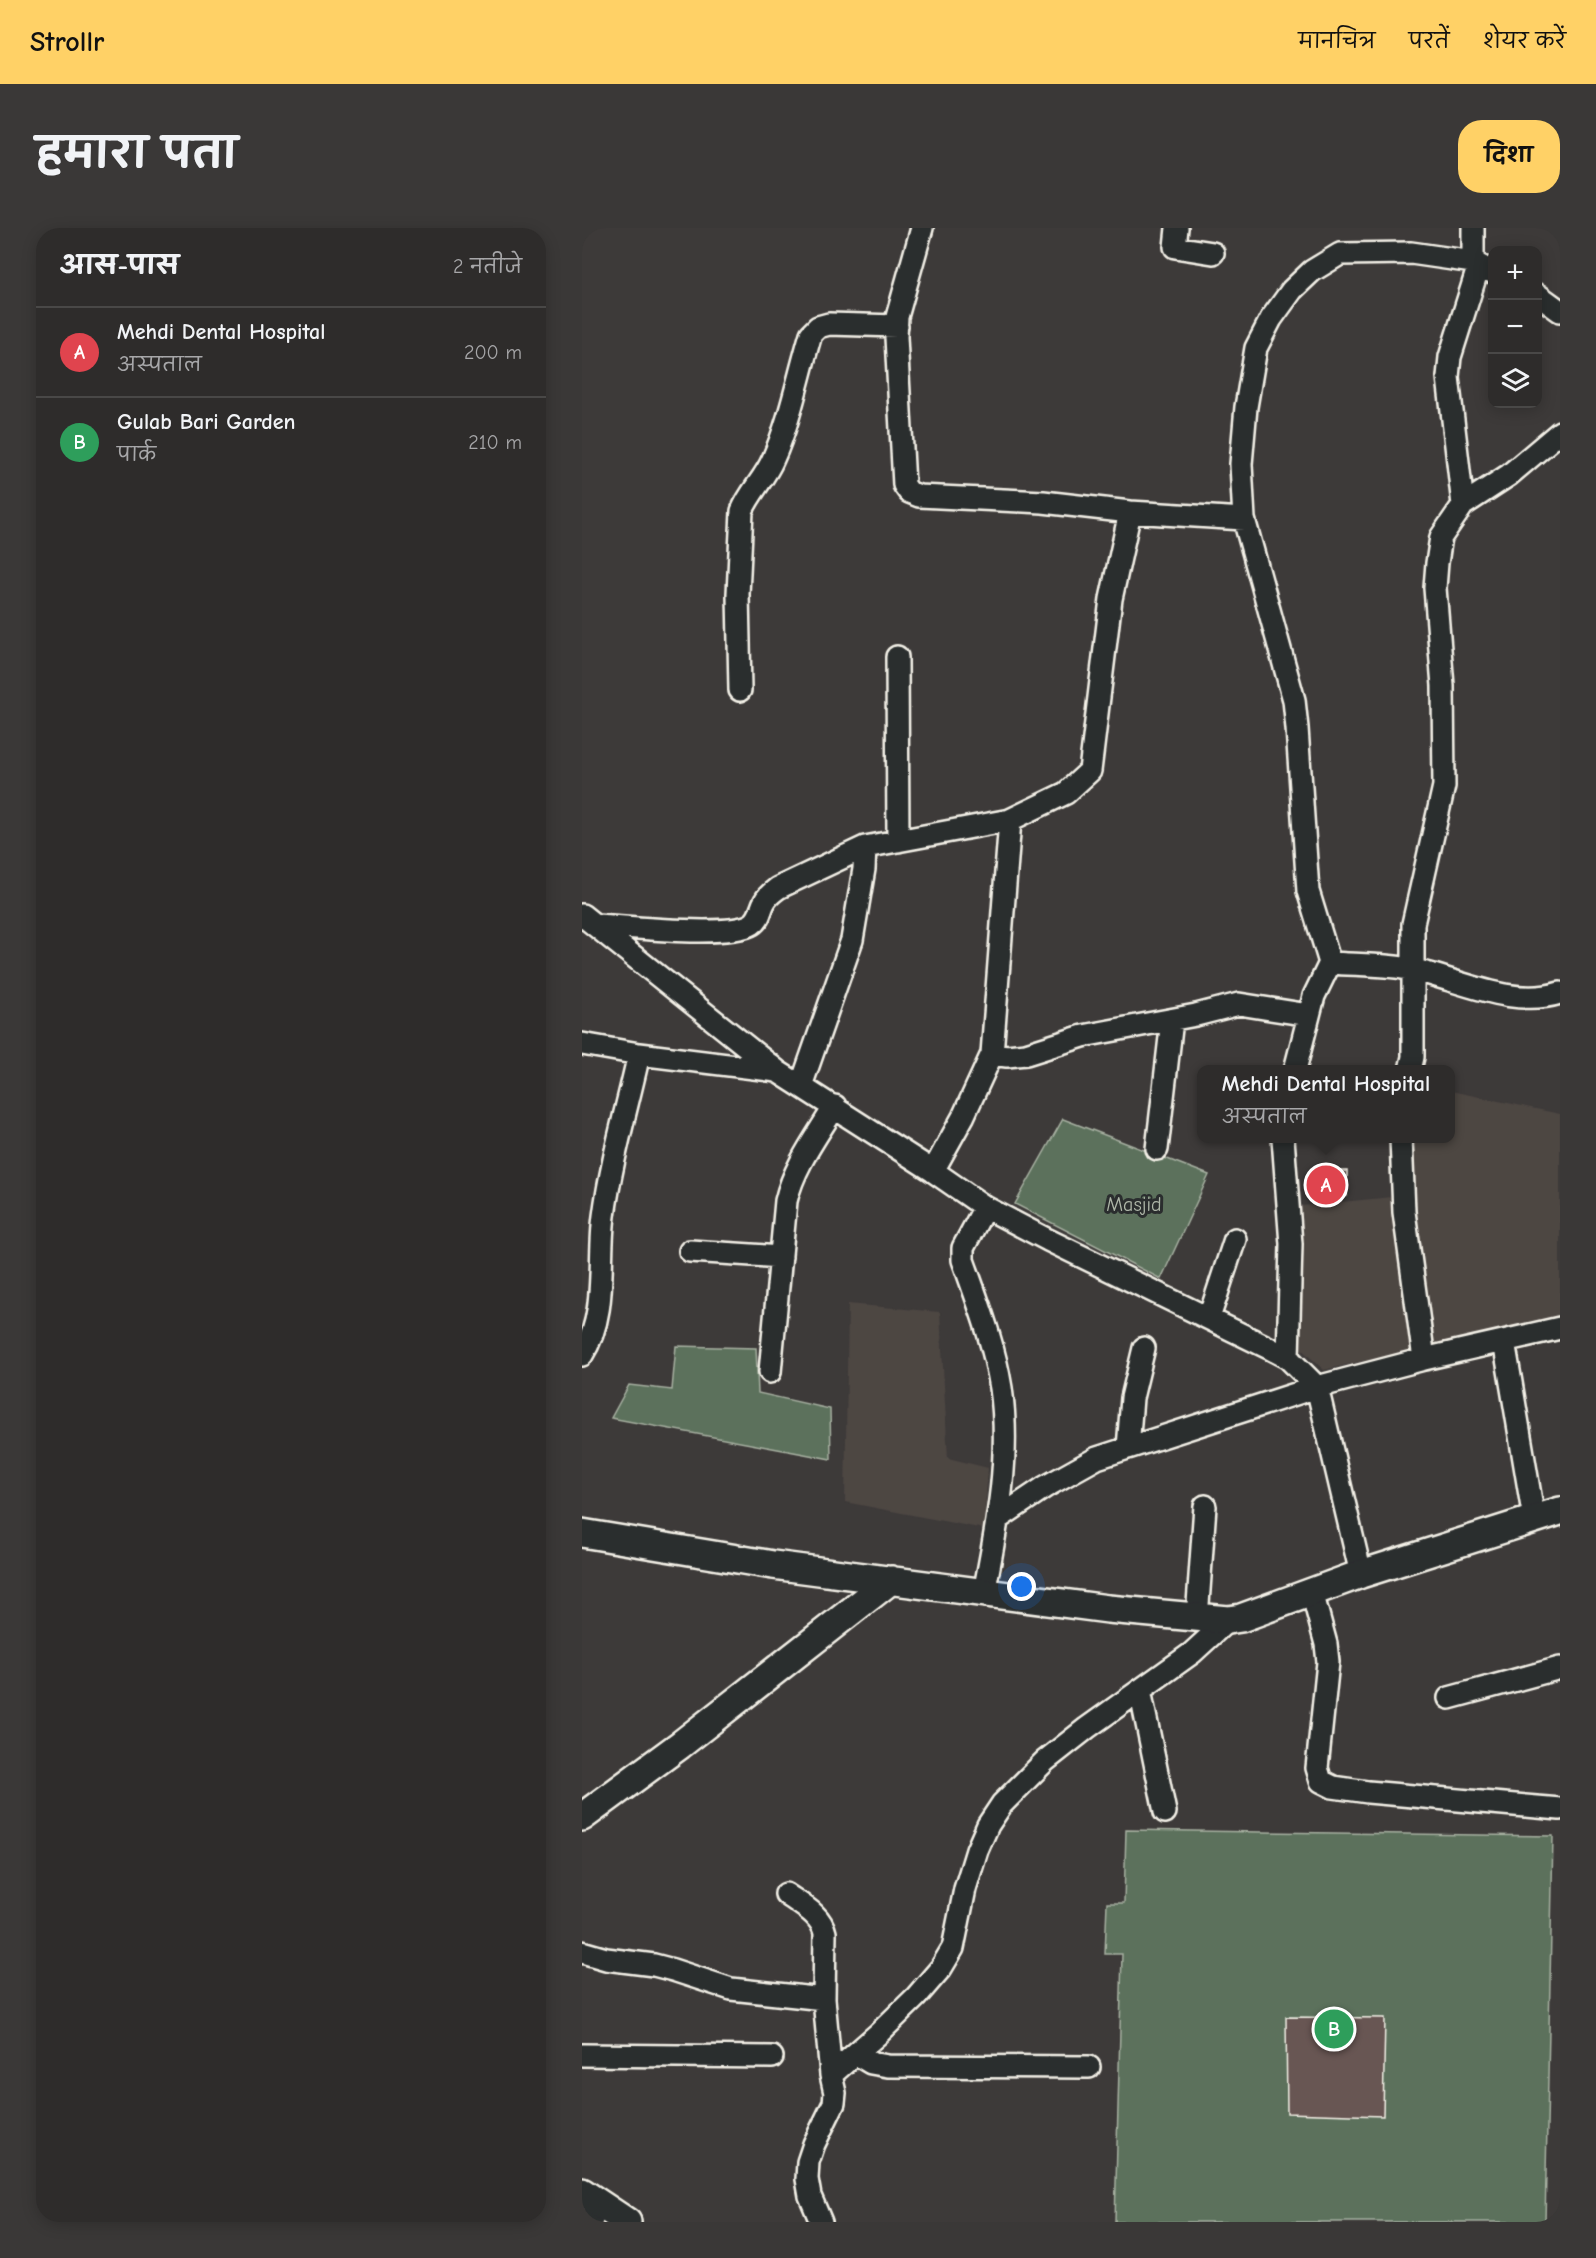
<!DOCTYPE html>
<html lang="hi">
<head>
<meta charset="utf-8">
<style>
  :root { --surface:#2e2c2b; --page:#3a3837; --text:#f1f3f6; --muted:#a7a7a9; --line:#494847; --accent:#ffd166 }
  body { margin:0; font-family:"Comic Neue","Playpen Sans Deva",sans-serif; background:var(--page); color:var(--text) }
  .controls { position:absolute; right:18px; top:18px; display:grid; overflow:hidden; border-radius:12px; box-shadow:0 3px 15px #0003 }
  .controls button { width:54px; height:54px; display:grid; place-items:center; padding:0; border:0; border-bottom:2px solid var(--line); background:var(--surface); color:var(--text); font:30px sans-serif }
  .you { position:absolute; left:440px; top:1359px; width:21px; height:21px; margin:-15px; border:4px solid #fff; border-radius:50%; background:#1a73e8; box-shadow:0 0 0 9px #1a73e833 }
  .badge { display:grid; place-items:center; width:39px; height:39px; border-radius:50%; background:var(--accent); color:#fff; font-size:20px; font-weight:700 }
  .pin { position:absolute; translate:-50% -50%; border:3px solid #fff; box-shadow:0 2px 6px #0006 }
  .popup { position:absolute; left:615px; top:837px; width:258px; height:78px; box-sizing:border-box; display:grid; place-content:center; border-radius:12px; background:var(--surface); filter:drop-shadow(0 2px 4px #0005); font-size:20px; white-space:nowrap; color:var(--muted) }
  .popup b { font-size:22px; color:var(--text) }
  .popup::after { content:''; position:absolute; left:50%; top:100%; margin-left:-12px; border:12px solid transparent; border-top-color:var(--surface) }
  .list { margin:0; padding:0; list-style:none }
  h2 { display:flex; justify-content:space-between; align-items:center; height:78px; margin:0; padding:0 24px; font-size:26px }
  h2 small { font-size:20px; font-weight:400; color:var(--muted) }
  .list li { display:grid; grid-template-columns:39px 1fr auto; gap:18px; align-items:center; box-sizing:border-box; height:90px; padding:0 24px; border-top:2px solid var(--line) }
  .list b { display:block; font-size:22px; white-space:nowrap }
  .list p { margin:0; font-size:20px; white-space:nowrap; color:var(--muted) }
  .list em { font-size:20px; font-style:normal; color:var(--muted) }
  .icon { flex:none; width:33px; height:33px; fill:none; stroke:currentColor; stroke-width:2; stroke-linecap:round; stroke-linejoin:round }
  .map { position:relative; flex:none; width:978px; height:1994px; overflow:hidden; border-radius:24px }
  header { display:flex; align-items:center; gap:36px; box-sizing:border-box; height:84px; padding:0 30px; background:var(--accent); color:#111 }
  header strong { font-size:28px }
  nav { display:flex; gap:33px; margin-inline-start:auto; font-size:21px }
  .intro { display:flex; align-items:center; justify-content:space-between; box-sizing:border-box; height:144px; padding:0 36px }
  h1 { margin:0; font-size:42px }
  .button { padding:15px 27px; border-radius:24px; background:var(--accent); color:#111; font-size:21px; font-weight:700 }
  main { display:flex; gap:36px; padding:0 36px }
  aside { flex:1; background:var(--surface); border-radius:24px; box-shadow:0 3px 15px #0003 }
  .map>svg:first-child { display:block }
</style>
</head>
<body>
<header>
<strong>Strollr</strong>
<nav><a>मानचित्र</a><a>परतें</a><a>शेयर करें</a></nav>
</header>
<div class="intro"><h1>हमारा पता</h1><a class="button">दिशा</a></div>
<main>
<aside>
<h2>आस-पास<small>2 नतीजे</small></h2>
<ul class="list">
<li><span class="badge" style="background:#e0444e">A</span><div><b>Mehdi Dental Hospital</b><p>अस्पताल</p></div><em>200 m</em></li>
<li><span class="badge" style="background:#2e9e5b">B</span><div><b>Gulab Bari Garden</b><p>पार्क</p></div><em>210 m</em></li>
</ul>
</aside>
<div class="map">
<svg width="978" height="1994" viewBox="0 0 978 1994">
  <rect width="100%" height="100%" fill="#3d3a39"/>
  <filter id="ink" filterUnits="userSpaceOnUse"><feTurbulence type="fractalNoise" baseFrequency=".0167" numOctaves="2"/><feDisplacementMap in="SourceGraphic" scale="12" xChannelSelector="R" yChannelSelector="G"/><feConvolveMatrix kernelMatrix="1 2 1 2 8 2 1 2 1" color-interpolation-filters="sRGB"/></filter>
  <g filter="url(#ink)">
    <!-- built -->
    <path fill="#4d4643" d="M869,863L978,886V1089L742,1142L716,1118L719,978L810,969L826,911L868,910Z
      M266,1076L358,1084L366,1230L406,1240L402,1301L263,1274Z"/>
    <!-- green -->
    <path fill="#5b715c" stroke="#a8b1a2" stroke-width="1.5" d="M481,891L627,947L579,1051L433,976Z
      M94,1118L174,1120L176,1165L248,1181L249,1231L29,1190L47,1157L90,1162Z
      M544,1602L971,1608L963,1994H533L540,1726H523L525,1675H542Z"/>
    <!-- building -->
    <path fill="#685752" stroke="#f4f1e8" stroke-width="1.5" d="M730,943H765V968H730Z
      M704,1789L803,1790L801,1888L705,1885Z"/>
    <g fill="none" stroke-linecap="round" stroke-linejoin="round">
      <defs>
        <path id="minor" d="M340,0L315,89L314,109L322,257L327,264L337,268L461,274L548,284
          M595,0L593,19L631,25
          M891,34V0
          M956,67L978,83
          M881,277L866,149L868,129L897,37
          M662,291L548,284L529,371L508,543L484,565L428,592L410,826L425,828L444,826L501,808L614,787L657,776L727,787
          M315,429L316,613
          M158,462L156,366L160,283C168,264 183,250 191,231C208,193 217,146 229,106L236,99L247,96L315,98
          M0,687L194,842
          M15,697C45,699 148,710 170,696C179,690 178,681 183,673C186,667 191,664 196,660L283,619L428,592
          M748,735L726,663L715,500L712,472L662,291L659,236L664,179L674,120L689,91L710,62L730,43L758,26L829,25L891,34L910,44
          M0,816L57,826L195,843L351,943L403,979L466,1012L687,1120L706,1130L735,1159L842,1131L978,1100
          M713,842L732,768L748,735C776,737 805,736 832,742C878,752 930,780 978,765
          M828,842L831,829V696L862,558L861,458L853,360L855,335L859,309L881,277L927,247L978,204
          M219,858L270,712L282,641L283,619
          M701,910L709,1016L706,1130
          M819,910L822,984L842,1131
          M575,921L590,792
          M351,943L381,889L410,826
          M108,1023L199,1029
          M627,1090L653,1011
          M922,1113L952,1291
          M0,1127C26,1087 16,1032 22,988C29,934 45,880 57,826
          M188,1144L204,973C212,938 235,908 253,878
          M546,1220L550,1170L562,1120
          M417,1290L463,1259L515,1230L735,1159L779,1346
          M730,1364L744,1416L746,1434L735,1540L739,1553L751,1559L786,1564L978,1581
          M402,1365C415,1298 429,1229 419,1160C412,1116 396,1074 381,1032V1020L403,979
          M615,1390L623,1278
          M558,1462L583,1584
          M867,1470L978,1440
          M204,1666C219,1677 239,1686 243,1705L242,1771L249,1847L253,1865L252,1875L232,1916L226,1934L225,1951L228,1968L239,1994
          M0,1724L24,1731L72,1737L91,1742L149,1761L242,1771
          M274,1826L289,1835L306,1838L507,1839
          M0,1827L190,1829
          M249,1847L296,1806L334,1769L359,1740L371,1720L383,1661L395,1622L406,1597L420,1576L463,1533L505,1500L610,1425L646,1392
          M9,1994L16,1975"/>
        <path id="major" d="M0,1305L191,1337L526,1381L646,1392L659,1390L779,1346L978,1283
          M0,1589L98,1517L309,1352
          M0,1964L45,1994"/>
      </defs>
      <!-- minor casing -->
      <use href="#minor" stroke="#f4f1e8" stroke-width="26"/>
      <!-- major casing -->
      <use href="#major" stroke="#f4f1e8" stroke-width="32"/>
      <!-- minor -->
      <use href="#minor" stroke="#2a2d2e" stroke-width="21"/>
      <!-- major -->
      <use href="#major" stroke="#2a2d2e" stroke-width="27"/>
    </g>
  </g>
  <g text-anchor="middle" stroke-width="6" stroke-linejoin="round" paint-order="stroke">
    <!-- park labels -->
    <g font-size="20" fill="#afb7a9" stroke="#2a2d2e">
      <text x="552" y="983">Masjid</text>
    </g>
  </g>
</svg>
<div class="controls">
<button>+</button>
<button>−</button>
<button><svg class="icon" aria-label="layers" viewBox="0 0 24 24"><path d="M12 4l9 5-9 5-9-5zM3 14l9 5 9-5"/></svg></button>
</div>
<div class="you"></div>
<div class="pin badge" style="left:744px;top:957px;background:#e0444e">A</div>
<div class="popup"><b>Mehdi Dental Hospital</b>अस्पताल</div>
<div class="pin badge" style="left:752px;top:1801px;background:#2e9e5b">B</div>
</div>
</main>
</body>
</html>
